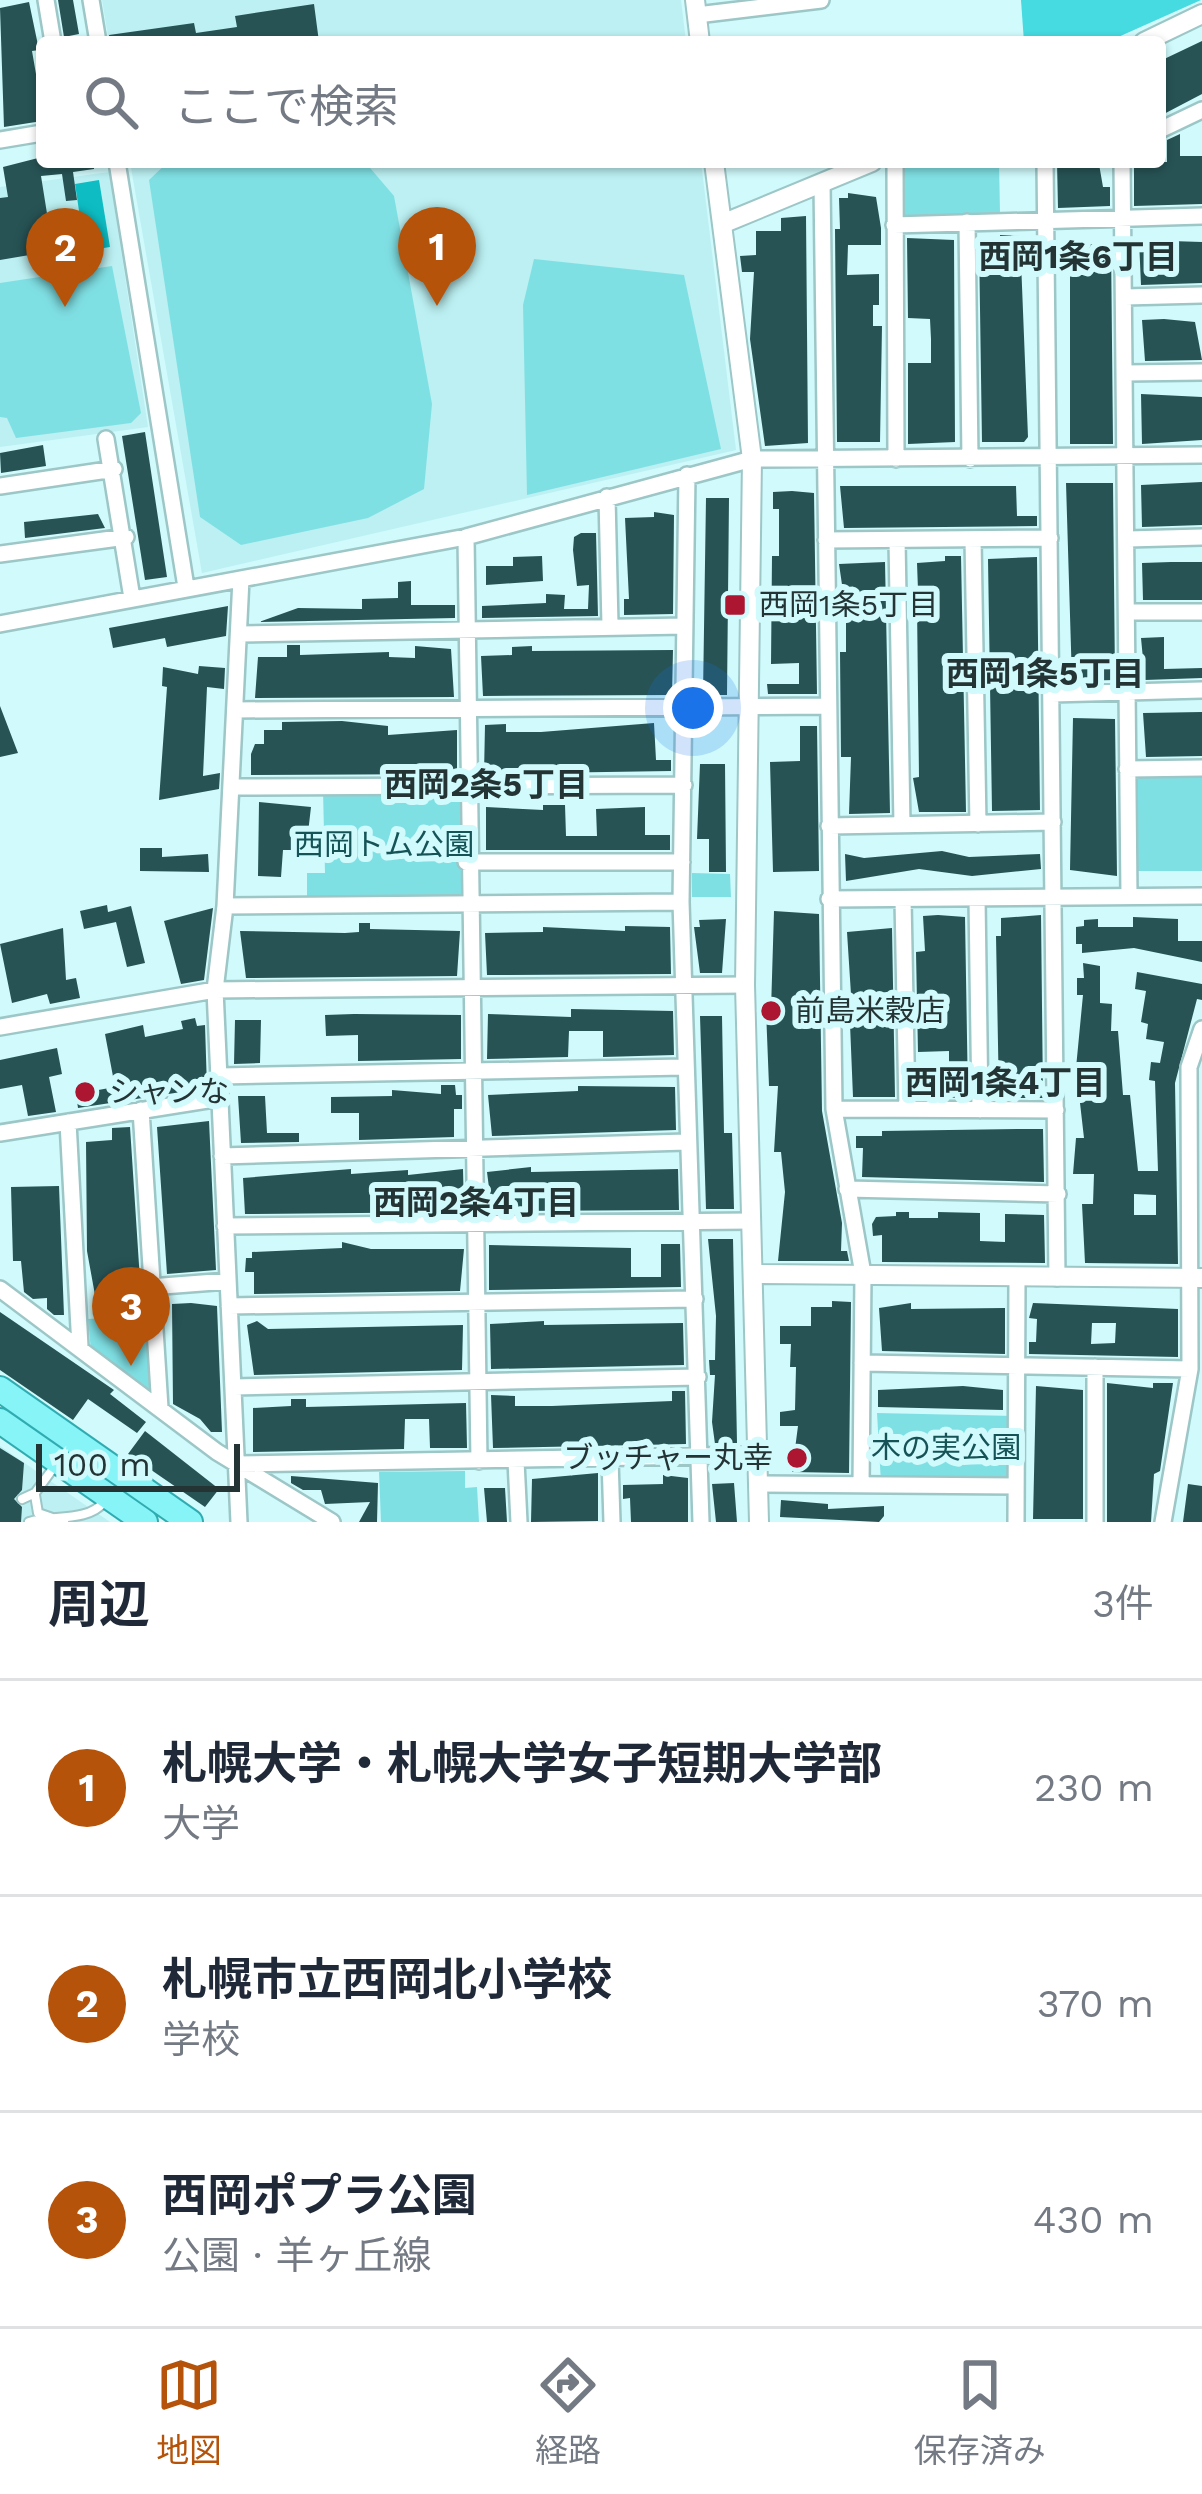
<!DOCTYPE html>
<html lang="ja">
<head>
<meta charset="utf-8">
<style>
  :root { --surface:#fff; --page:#f6f6f7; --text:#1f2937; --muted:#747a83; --line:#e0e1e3; --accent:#b45309 }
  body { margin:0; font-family:"Work Sans","Noto Sans JP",sans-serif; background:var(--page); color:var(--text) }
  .scale { position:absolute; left:36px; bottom:30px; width:204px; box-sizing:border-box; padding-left:12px; border:6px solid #243435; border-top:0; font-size:33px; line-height:42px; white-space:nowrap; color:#243435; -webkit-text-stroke:9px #d0fafc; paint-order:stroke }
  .you { position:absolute; left:693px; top:708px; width:42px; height:42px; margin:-30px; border:9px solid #fff; border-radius:50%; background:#1a73e8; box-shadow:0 0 0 18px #1a73e833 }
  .badge { display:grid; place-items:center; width:78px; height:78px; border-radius:50%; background:var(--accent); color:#fff; font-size:39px; font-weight:700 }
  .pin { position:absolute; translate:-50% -99px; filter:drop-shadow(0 3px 6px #0008) }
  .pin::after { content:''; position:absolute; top:63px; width:42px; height:36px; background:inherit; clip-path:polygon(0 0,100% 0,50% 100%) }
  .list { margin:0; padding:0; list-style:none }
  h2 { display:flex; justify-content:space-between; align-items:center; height:156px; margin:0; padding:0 48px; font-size:51px }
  h2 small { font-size:39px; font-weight:400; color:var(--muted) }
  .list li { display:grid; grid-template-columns:78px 1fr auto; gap:36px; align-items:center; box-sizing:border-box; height:216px; padding:0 48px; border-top:3px solid var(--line) }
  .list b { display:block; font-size:45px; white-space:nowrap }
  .list p { margin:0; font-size:39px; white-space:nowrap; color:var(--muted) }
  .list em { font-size:39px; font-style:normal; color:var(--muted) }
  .icon { flex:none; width:66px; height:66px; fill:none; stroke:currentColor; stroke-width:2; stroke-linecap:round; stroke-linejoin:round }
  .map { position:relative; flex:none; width:1202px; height:1522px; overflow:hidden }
  .search { position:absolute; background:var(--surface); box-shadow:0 3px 9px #0004; left:36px; right:36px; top:36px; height:132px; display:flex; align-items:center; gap:30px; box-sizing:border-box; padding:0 42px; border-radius:12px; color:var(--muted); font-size:45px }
  .sheet { height:804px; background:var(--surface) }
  nav { display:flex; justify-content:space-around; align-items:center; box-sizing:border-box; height:168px; border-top:3px solid var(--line); background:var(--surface); font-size:33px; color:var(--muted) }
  nav a { display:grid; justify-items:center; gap:6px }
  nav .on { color:var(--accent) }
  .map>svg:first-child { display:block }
</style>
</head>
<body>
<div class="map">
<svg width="1202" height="1522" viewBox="0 0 1202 1522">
  <rect width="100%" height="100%" fill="#d0fafc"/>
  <!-- built -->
  <path fill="#bcf0f2" d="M102,0H681L686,42H109Z
    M130,162H701L736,450L202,573Z
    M109,172L148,427L0,447V187Z
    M0,1446L46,1478L110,1522H0Z"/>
  <!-- green -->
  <path fill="#7fe0e4" d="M168,162H365L394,196L432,404L424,489L368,518L241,545L200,517L149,180Z
    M914,162H999L1000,213L904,218L901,167Z
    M534,259L684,275L721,449L527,495L523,305Z
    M112,266L141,413L131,423L16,438L7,418L0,417V283Z
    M1139,778H1202V871H1133V783Z
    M461,790L462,898L307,899V873H325L323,791Z
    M692,873L730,874L731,897H692Z
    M145,1315L146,1318L155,1397L91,1351L88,1319Z
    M877,1413L1014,1416L1009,1482L881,1483Z
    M465,1471V1488L477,1487L479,1522H381L379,1472Z"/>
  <!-- forest -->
  <path fill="#46dae1" d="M1021,0H1201L1107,42H1024Z"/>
  <!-- water -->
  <path fill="#0dbdc3" d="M99,180L110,247L85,251L75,184Z"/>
  <!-- building -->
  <path fill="#275355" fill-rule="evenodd" d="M58,0H73L79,34L64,37Z
    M29,2L39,50L32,51L36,74L42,72V121L4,127L0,8Z
    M314,4L319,42H110L109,35L194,23L196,33L237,27L235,16Z
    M1202,41V94L1160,116V61Z
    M1180,134V156H1202V204L1134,206V162H1167V140Z
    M42,157V162H94V169L73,172L77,200L66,201L62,174L41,176L53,251L0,260V198L8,197L3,167Z
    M1057,162L1099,164L1103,187H1110V206L1058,208Z
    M848,193L876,197L881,228V245H848L847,275L879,274V305H873V326H882L880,442H837L835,229H840L839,198H848Z
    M806,216L808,443L765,446L750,339L754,272H742L740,256L756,255V231H781V218Z
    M1000,235L1020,236L1028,437L1024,442H982L979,241H1000Z
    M907,238L954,240L955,442L908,444V363H931V339L930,319L908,318Z
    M1139,240L1202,242V283L1141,285Z
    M1111,243L1113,444H1070V262L1061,263V246Z
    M1164,319L1195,322L1202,360L1145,361L1142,320Z
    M1141,394L1202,397V440L1142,444Z
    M145,432L167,577L145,580L122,436Z
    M43,445L46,466L1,473L0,453Z
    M1202,482V525L1142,527L1141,485Z
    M1066,483H1113L1115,680L1072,681Z
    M840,486H1016L1017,516H1037V526L844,528Z
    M792,491L814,493L817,694H768L767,684H799V663L771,664L772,556H779V509H773V492Z
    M706,498H729L727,695H703Z
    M654,512L674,515L673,614L624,615V599H629L625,518L654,517Z
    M98,514L105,528L25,538L24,522Z
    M581,533H596L598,616L482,618V606L546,603V594L565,595L564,609H588L589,585L577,586L573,550L574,537Z
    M542,556L543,581L486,585V566H513V557Z
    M945,556H961L966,812H919L913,778L919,777L917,605L910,606V591L918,590L917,563L945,561Z
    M1037,557L1040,810L992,811L988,559Z
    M885,562L890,813L849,814L851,757H841L840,652H846V612L839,564Z
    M1171,562H1202V600H1143L1142,563Z
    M411,581V605H455V618L259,622L298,608L362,609V599L398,598V582Z
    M228,606L226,636L167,647L165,638L113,648L109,628Z
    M1164,637V669L1202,668V678L1145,680L1141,638Z
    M287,645H300V655L389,652V657L415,658V646L451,649L454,697L255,698L258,657H287Z
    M532,646V651L673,650L672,695L483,696L481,656L512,655V647Z
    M199,666L225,668L224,689L207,687L203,776L220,773L219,789L159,800L167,687L162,686L163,667L198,674Z
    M0,706L18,753L0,757Z
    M1202,712V756L1146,757L1143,713Z
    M1073,718L1115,719L1117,876L1070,870Z
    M342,721L388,726V735L457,730V774L251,775V754L255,744H264V730H282V722Z
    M654,723L656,760H671V771L484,774L485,725L506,724V732H541Z
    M800,726H817L819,871L773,872L770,762L800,761Z
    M700,764H725L726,872H709V839H697Z
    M259,802L311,807L306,850H283L281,877L258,876Z
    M543,805H565L566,836H597L596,809L645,807V835H670V850H486V807L543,810Z
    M140,848H162V857L208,854L209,872L140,871Z
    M942,851L969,857L1040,854L1041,869L972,876L919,869L846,881L845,854L864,858Z
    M107,905L108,912L131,906L145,963L127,967L116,922L84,929L80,911Z
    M213,908L204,980L181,984L164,921Z
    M774,911L819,914L822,1111L842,1223L841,1251H847L849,1261H778L785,1192L781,1152H774L778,1086H769L766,1010H771Z
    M938,915L965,917L968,1098L919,1097V1088L949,1087V1051L918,1052L916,952L925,951L923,916Z
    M1041,915L1043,1098H999L996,936H1001V918Z
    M1133,917L1178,919V941H1202V962L1134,948L1082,953V944H1076V927L1084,926V920L1098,919V927H1133Z
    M726,919L722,973H700L694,927H700L699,920Z
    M359,923H370V929L460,931L457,976L246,978L240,931L345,933L359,932Z
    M625,926L670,927L671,974L487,975L485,933L543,932V927L625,931Z
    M63,928L66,980L76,978L80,998L50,1004L47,994L12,1003L0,944Z
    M892,928L895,1097H853L850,1024H845V1010H852L847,932Z
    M1083,963L1100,966V1003L1112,1004L1111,1031H1118L1123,1095H1130L1138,1171H1158L1155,1081L1149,1080L1151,1062L1160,1063L1164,1042L1146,1039L1148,1024L1141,1022L1146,991L1135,989L1137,972L1202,984V1000L1197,999L1175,1083L1178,1264L1085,1263L1082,1204H1093L1094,1174H1073L1076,1138H1084L1076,1068L1083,995H1077V978H1084ZM1134,1194L1156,1195V1215H1134Z
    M571,1009L673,1011L674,1055L603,1057V1031H569L568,1057L487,1059L488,1014L571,1017Z
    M354,1014L461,1015V1059L358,1061V1035L326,1036L325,1015Z
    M700,1016H722L724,1133H732L734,1209H706Z
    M195,1018L197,1026L205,1025L207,1088L78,1108L76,1094L115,1087L105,1034L143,1025L145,1037L183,1029L181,1021Z
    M235,1020H261L260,1063L234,1064Z
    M57,1048L62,1074L49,1077L56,1112L28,1116L22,1085L0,1089V1060Z
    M441,1085H455L456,1095H462V1109H454V1137L359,1140V1113H331V1097L392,1096V1090L441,1094Z
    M578,1086L675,1087L676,1130L492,1136L488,1095L578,1091Z
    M238,1096H265L267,1133H299V1142L241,1143Z
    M209,1121L216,1270L167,1274L157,1127Z
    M130,1127L142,1311L99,1317L87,1251L86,1142L112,1140V1128Z
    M1017,1129H1043L1044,1182L862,1177L863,1148H856V1136H882V1131Z
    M531,1167V1172L678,1169L679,1210L492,1211L487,1172Z
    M351,1169V1174L408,1170V1175L463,1169L464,1212L245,1214L243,1178Z
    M59,1186L64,1315H54L47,1309V1298L33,1299L24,1292L21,1261H13L11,1187Z
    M896,1212H909V1218H938V1212L980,1213V1241L1005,1242V1214L1044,1215L1045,1263L882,1262V1235L873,1236L872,1224L876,1217L896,1216Z
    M708,1239H733L737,1443L715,1444L712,1422L715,1375H710L709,1360H715L716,1316Z
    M342,1242L371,1249H464L460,1291L254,1294V1272H245L246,1258H252V1252L342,1248Z
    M661,1244H680L681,1287L489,1290V1245L631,1248V1277H661Z
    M832,1301L851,1302L849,1473L792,1472L798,1426H780V1412L795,1410L796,1367H790L791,1344H780V1326H811V1307H832Z
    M191,1303L217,1306L222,1432H211L200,1419L173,1404L172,1304Z
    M911,1303V1309L1005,1308V1354L882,1351L879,1308Z
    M1033,1303L1178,1309V1357L1029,1354V1342H1036L1037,1319L1029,1318ZM1092,1323H1116L1115,1343L1091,1344Z
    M0,1312L114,1390L110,1394L146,1422L137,1433L88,1399L73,1420L0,1370Z
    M257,1321L268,1329L463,1325L462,1370L254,1375L247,1325Z
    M544,1321V1325L683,1323L684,1365L491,1369L490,1324Z
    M1107,1383L1153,1388V1383H1173L1160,1471L1154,1474L1151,1522H1107Z
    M963,1386L1003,1390V1410L878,1407V1390Z
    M1036,1386L1083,1390V1519H1033Z
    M672,1391H685L686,1444L493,1448L491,1395L515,1396V1406H552L672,1401Z
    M291,1399H306V1407L466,1403L467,1448H430L429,1419H405L404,1449L253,1452V1408L291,1406Z
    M145,1431L219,1489L205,1507L128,1454Z
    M0,1448L24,1463L22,1490L14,1499L22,1507L21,1522H0Z
    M598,1473V1521L531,1522L532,1479Z
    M663,1475L688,1478V1522H631L630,1498L623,1499V1485L663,1484Z
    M291,1476L378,1483L377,1522H359L370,1502L325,1504L321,1490H303L291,1483Z
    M734,1483L737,1522H716L712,1484Z
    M1188,1484L1202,1486V1522H1183Z
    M484,1488H505L507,1522H487Z
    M781,1500L828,1504V1509L884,1506V1516L879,1522L780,1517Z"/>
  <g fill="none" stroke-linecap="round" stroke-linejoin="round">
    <defs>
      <path id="service" d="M35,1495L38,1513L64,1522
        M22,1499L35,1493L54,1467
        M29,1522C53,1515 88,1522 104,1502"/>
      <path id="minor" d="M46,0L53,42
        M91,0L98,42
        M697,15L821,0
        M1160,130L1202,110
        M0,140L42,133
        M117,162L186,587
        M895,162L896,459
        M1045,162L1057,1278
        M1122,162L1129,896
        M822,183L834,1109L863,1274L861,1485
        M967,222L970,459
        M894,225L1202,216
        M1125,297L1202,295
        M1126,373L1202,372
        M106,439L132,598
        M687,475L681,902L701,1522
        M0,486L114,469
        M607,497L610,625
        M466,537L479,1461
        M973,539L978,824
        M1128,539L1202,537
        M826,540L1050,538
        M897,540L902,825
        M0,554L126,537
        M1128,612H1202
        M0,624L466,537L752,459L1202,455
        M240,634L684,626
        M1052,694L1202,690
        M236,710L828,706
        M1127,769L1202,768
        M233,787L684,785
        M829,826L1053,822
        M466,862H682
        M977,898L980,1110
        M829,899L1202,896
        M903,899L907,1109
        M225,906L681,902
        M0,1027L215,990L745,985
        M220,1076L684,1067
        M834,1109L1056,1110
        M141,1110L160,1408
        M68,1122L80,1347
        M0,1133L220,1098
        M222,1156L686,1142
        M847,1189L1058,1194
        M225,1226L751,1221
        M150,1287L228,1281
        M0,1289L217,1452L332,1522
        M229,1306L695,1299
        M862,1363L1190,1369
        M1095,1367V1522
        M234,1387L698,1377
        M610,1459L612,1522
        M516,1461L519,1522
        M237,1464L757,1455
        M758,1484L1016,1486
        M239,1522L215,990L225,906L241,579
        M1016,1522L1017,1278
        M1163,1522L1190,1369L1189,1067L1202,1029"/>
      <path id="tertiary" d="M695,0L700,42
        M1144,42L1202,14
        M714,162L752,459L745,985L759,1522
        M722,224L872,162
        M753,1274L1202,1278"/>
      <path id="primary" d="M0,1389L190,1522
        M0,1421L145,1522"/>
    </defs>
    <!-- service casing -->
    <use href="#service" stroke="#9dc6c7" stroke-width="12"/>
    <!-- minor casing -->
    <use href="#minor" stroke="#9dc6c7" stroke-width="20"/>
    <!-- tertiary casing -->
    <use href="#tertiary" stroke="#9dc6c7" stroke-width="22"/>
    <!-- primary casing -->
    <use href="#primary" stroke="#30acb0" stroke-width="28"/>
    <!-- service -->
    <use href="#service" stroke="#fff" stroke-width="8"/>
    <!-- minor -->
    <use href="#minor" stroke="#fff" stroke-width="15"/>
    <!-- tertiary -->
    <use href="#tertiary" stroke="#fff" stroke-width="18"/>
    <!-- primary -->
    <use href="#primary" stroke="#87f4f8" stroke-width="24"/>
  </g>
  <!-- markers -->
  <g fill="#ac1631" stroke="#d0fafc" stroke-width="4.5">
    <rect x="723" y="593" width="24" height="24" rx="6"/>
    <circle cx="771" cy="1011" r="12"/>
    <circle cx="85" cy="1092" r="12"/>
    <circle cx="797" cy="1458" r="12"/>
  </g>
  <g text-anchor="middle" stroke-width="12" stroke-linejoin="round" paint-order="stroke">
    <!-- poi labels -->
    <g font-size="30" fill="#243435" stroke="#d0fafc" text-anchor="start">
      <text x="759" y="615">西岡1条5丁目</text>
      <text x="795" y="1021">前島米穀店</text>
      <text x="109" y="1102">シャンな</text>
      <text x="773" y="1468" text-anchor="end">ブッチャー丸幸</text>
    </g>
    <!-- park labels -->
    <g font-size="30" fill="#155356" stroke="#d0fafc">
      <text x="384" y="855">西岡トム公園</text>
      <text x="946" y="1458">木の実公園</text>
    </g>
    <!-- neighbourhood labels -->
    <g font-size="33" font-weight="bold" fill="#243435" stroke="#d0fafc">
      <text x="1078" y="268">西岡1条6丁目</text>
      <text x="1045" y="685">西岡1条5丁目</text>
      <text x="486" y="796">西岡2条5丁目</text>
      <text x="1005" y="1094">西岡1条4丁目</text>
      <text x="476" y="1214">西岡2条4丁目</text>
    </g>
  </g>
</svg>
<div class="scale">100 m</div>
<div class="you"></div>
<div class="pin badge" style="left:437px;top:306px">1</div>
<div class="pin badge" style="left:65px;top:307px">2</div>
<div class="pin badge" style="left:131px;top:1366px">3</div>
<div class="search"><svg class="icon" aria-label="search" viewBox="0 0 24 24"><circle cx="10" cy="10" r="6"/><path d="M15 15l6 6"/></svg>ここで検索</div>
</div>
<section class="sheet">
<h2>周辺<small>3件</small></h2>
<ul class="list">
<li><span class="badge">1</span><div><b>札幌大学・札幌大学女子短期大学部</b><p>大学</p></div><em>230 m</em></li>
<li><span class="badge">2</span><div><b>札幌市立西岡北小学校</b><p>学校</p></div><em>370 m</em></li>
<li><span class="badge">3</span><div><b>西岡ポプラ公園</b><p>公園 · 羊ヶ丘線</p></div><em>430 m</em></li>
</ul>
</section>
<nav>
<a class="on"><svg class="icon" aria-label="map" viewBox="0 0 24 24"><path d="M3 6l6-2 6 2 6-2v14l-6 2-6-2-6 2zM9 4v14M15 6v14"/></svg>地図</a>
<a><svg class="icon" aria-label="directions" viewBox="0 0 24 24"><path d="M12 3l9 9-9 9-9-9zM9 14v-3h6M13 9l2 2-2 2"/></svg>経路</a>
<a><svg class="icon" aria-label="saved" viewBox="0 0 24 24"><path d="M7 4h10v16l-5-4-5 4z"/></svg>保存済み</a>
</nav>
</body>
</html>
